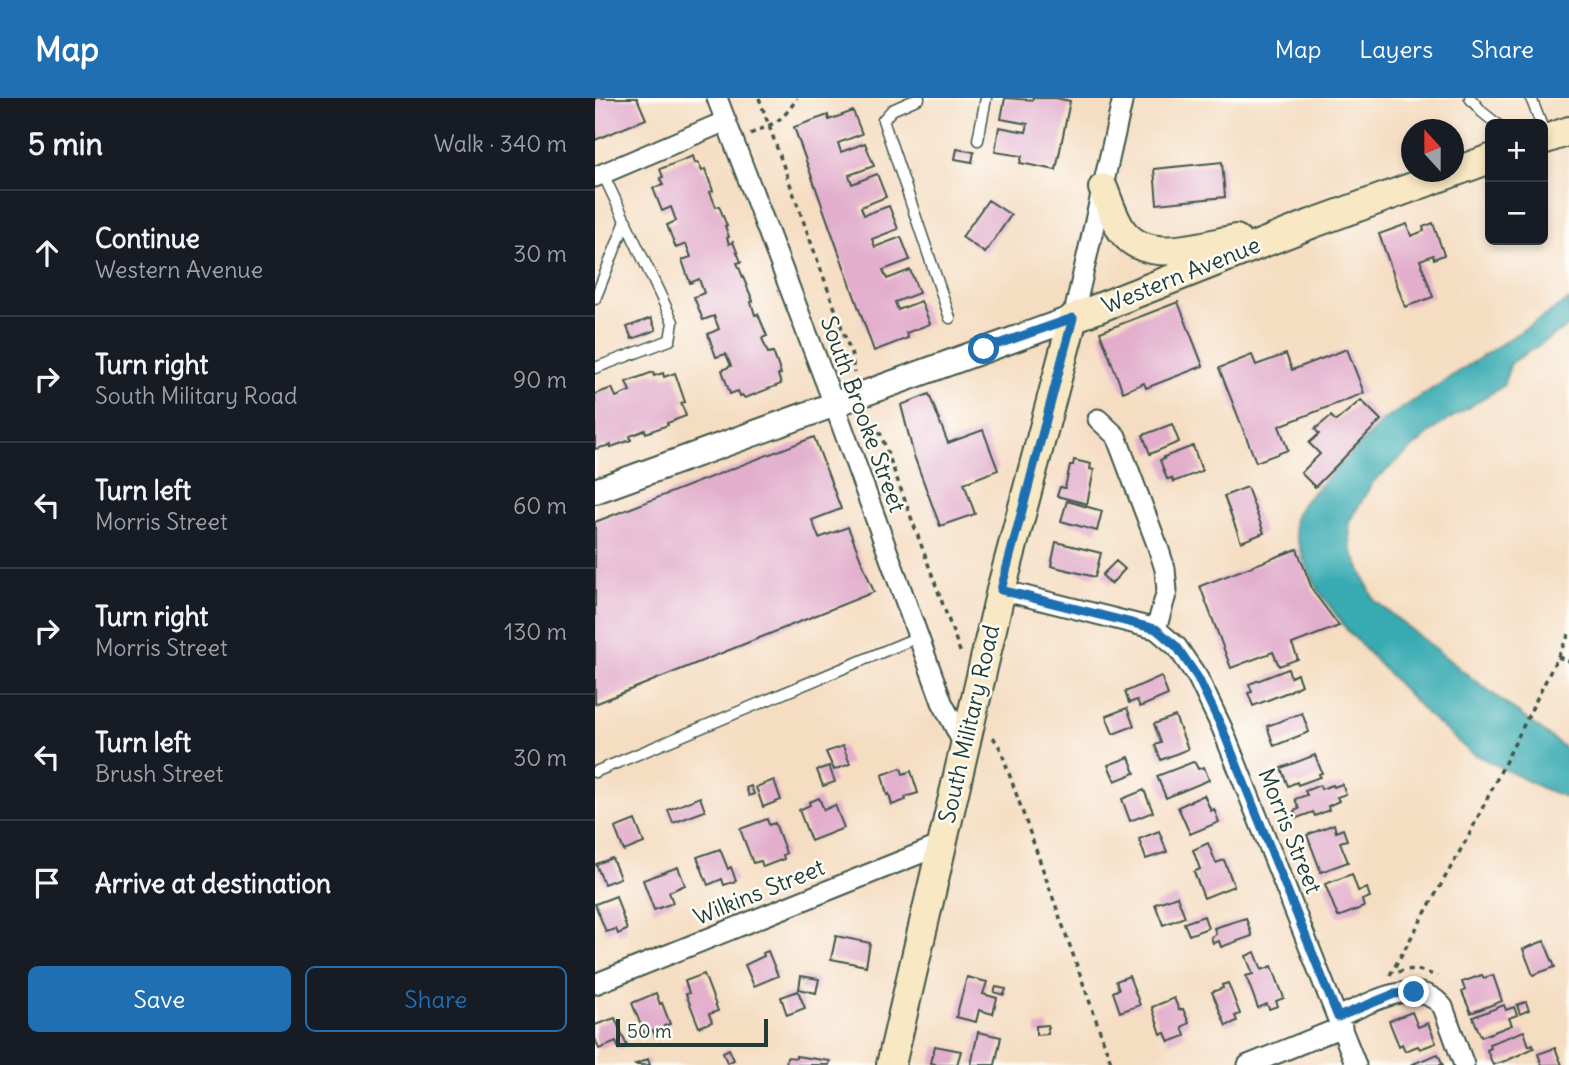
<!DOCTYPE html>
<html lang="en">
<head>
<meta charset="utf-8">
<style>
  :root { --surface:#171b24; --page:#242831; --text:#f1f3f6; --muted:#9ea1a6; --line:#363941; --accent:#1f6fb2 }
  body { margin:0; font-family:Delius,sans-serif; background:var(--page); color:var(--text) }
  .controls { position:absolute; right:21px; top:21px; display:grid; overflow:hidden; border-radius:10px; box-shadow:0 4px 10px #0003 }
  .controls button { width:63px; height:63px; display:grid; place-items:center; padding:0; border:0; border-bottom:2px solid var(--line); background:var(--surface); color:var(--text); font:35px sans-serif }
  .compass { position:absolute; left:806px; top:21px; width:63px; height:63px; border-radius:50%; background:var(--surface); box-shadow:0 4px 10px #0003; rotate:339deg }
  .scale { position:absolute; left:21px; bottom:18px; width:152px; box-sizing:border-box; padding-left:7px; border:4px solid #1f3d34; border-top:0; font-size:19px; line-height:24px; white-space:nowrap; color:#1f3d34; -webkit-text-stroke:5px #fdfcf7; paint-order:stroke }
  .stop { position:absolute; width:21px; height:21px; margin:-16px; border:5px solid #1f6fb2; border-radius:50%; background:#fff }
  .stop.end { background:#1f6fb2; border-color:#fff; box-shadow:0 2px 7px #0008 }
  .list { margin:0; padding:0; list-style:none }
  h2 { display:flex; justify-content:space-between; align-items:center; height:91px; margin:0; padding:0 28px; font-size:30px }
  h2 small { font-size:23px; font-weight:400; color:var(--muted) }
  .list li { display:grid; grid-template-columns:46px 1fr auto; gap:21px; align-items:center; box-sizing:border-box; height:126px; padding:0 28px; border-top:2px solid var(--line) }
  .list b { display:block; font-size:26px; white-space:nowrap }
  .list p { margin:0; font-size:23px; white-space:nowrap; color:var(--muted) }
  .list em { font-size:23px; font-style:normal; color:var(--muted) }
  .actions { display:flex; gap:14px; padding:21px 28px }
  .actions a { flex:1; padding:16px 0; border:2px solid var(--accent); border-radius:10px; text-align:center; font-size:24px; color:var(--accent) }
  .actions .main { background:var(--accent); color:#fff }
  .icon { flex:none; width:38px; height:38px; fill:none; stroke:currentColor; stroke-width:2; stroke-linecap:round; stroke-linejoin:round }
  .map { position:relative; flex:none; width:974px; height:967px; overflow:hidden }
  header { display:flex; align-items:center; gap:42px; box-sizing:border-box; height:98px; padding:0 35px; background:var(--accent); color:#fff }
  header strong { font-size:33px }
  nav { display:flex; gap:38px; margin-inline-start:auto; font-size:24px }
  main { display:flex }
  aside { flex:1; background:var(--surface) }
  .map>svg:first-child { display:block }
</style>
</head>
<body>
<header>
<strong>Map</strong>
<nav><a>Map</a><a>Layers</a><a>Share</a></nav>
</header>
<main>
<aside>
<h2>5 min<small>Walk · 340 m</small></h2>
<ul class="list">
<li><svg class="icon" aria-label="ahead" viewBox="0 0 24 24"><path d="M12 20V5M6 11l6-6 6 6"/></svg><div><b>Continue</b><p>Western Avenue</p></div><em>30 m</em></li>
<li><svg class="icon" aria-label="right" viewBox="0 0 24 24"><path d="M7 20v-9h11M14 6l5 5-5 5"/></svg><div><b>Turn right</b><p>South Military Road</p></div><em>90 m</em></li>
<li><svg class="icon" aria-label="left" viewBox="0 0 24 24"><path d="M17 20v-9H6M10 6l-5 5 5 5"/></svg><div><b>Turn left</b><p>Morris Street</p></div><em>60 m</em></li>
<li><svg class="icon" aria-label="right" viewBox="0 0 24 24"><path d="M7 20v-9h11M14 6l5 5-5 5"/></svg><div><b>Turn right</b><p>Morris Street</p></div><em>130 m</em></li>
<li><svg class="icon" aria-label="left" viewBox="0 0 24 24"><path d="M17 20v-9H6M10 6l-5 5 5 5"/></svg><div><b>Turn left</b><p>Brush Street</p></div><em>30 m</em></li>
<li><svg class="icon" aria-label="arrive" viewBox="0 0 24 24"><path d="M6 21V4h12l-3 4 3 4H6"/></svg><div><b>Arrive at destination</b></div></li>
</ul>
<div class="actions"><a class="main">Save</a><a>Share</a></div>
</aside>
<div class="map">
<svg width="974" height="967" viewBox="0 0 974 967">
  <rect width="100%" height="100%" fill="#fdfcf7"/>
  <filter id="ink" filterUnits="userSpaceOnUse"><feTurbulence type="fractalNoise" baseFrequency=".0143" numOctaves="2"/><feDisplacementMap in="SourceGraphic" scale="14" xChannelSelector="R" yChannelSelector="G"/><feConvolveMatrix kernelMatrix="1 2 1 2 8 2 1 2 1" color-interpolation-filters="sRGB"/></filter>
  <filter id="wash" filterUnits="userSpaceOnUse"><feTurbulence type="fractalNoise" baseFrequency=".00686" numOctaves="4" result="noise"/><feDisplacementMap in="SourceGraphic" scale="28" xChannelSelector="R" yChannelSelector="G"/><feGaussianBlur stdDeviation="1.57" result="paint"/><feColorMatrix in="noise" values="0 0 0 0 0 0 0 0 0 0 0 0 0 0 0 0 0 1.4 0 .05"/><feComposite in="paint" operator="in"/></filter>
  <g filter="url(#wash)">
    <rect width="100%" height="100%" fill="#f5ddc2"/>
    <!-- water -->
    <path fill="#39abb2" stroke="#2c7473" stroke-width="2" d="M974,202V228L916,265L908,288L842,329L778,384L754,424L756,451L779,502L869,574L974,653V700L951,692L875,654L832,616L752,532L724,493L710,465L701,438L699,426L701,416L709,404L789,322Z"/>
    <g id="blocks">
      <!-- building -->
      <path fill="#e2aecc" d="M0,0H42L51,21L0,42Z
        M410,0L437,2L438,0H461L475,3L461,72L425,65L427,58L400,54L404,29L431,34L433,26L406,21Z
        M258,13L267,36L243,45L246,54L270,45L279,68L254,77L257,86L282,76L291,99L266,109L269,117L294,108L303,131L277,141L280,149L306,139L315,162L288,172L292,181L315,172L324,195L300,204L303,212L326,203L335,226L311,235L313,240L279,253L199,29L233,17L234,22Z
        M362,51L379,54L377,64L360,61Z
        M98,58L100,65L103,64L107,73L110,71L118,93L115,94L121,109L124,108L132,128H130L134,139L132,140L134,146L138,144L146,164L142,165L158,203L156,204L160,217L163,216L172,238L167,240L173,255L178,254L186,276L183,277L186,286L150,300L147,297L145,298L143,293L135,296L127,272L136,268L131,256L121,259L113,236L124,231L119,218L108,222L99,199L109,195L104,181L95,185L87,162L96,159L91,146L81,150L72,127L81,123L76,109L67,113L58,90L68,87L65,80L68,79L65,71Z
        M627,64L630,99L562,106L559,71Z
        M393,102L416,117L390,155L367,139Z
        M838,125L849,157L839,161L838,157L825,162L838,199L810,209L784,136L812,126L816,138L829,133L828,129Z
        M583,204L608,268L551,290L549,285L528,294L505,234Z
        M56,220L61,232L37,241L32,229Z
        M752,251L769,295L684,328L693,352L661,364L624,270L657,257L661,267L691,256L697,272Z
        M58,274L59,278L68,275L69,279L80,275L90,304L86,305L91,318L72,325L73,327L51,335L50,332L35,338L36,342L16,349V347L0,351V296L17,290L21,299L35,293L31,284Z
        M334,296L353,345L388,332L403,372L369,385L380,416L345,428L319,358L306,307Z
        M766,302L786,322L720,389L706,375L725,356L714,345L724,336L720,331L736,318L741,323Z
        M577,326L584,344L555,356L548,337Z
        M219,339L246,411L217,422L224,440L253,429L279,494L0,606V424Z
        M598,348L607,373L578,384L577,380L572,381L565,362L569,361V359Z
        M479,362L496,366L495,371L499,372L492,406L462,398L465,389L470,390L475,367H478Z
        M652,389L669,435L646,444L629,398Z
        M472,403L507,413L502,433L466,423Z
        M461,444L506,455L500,479L456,468Z
        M702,451L718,493L744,528L697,546L703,561L684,568L678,554L636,570L605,488Z
        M521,463L530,471L516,486L507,477Z
        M693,571L696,579L702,576L706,587L693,594L658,608L653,595L657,594L654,586Z
        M566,578L573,597L545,609L542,602L534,605L530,594Z
        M532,610L539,628L518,636L511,618Z
        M707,615L714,634L679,648L672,628Z
        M580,618L593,651L566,662L560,647L566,645L559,626Z
        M248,648L255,666L239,672L231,654Z
        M720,657L727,675L724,676L725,679L703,687L702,684L693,688L686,670Z
        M534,659L540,675L520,683L513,667Z
        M598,664L600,665L603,671L609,669L614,682L571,700L562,678Z
        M234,668L240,684L228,688L222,672Z
        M306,670L308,676L316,673L323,695L310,699L311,702L297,707L294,696L292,697L287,677Z
        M179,682L186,702L168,709L161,689Z
        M747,686L751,696L742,699L744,703L733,708L734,712L720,718L718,714L702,720L699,713L704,711L700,701L712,697L710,693L725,687L726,691L738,687L739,689Z
        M156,688L159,696L154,698L151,690Z
        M549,692L558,714L535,723L527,701Z
        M609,697L616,713L619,711L624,724L595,736L583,709Z
        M105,699L110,713L78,725L73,712Z
        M224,700L229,712L240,707L249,730L216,743L204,712L215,707L214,704Z
        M172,721L174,727L180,725L191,755L188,757L189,761L168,769L166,763L158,765L145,731Z
        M40,722L49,745L29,753L20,730Z
        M739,726L741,734L748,731L752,742L745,744L753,764L726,774L712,737Z
        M564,733L572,754L551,761L544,741Z
        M613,745L621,765L629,762L639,788L609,800L599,774L605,771L598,752Z
        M125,751L133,771L136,769L141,783L129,787L127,781L113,787L102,759Z
        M17,760L25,780L9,786L1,766Z
        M83,769L90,787L74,794L78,805L59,812L48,782Z
        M757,776L763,793L772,790L775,799L767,802L769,809L743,819L730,786Z
        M21,798L32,832L23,836L21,831L11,834L0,806Z
        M582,798L590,819L568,827L560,806Z
        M609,818L613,830L594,837L589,825Z
        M651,820L657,838L626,849L624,843L618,845L616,839L621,836L619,830Z
        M241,838L275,845L271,868L236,861Z
        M949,843L960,869L938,877L928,851Z
        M173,853L183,878L159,888L150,867L169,858L168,855Z
        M660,854L667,872L677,868L689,900L681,903L683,908L674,911L672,906L663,910L651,878L658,876L651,858Z
        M109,876L123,913L114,916L117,924L104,929L91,896L94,895L90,883Z
        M887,877L889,880L898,877L907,903L876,915L867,894L870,892L867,884Z
        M206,878L224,881L221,895L204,891Z
        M534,878L545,907L525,914L518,894L524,891L521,883Z
        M372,879L392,884L388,896L402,900L398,916L384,912L381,924L361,919Z
        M633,885L645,916L640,918L642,923L631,928L617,894L628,890L627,887Z
        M401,889L411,891L409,897L399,894Z
        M203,893L210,910L192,917L186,899Z
        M61,895L65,906L67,905L75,926L69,928L71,935L60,939L58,932L49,935L37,905Z
        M579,900L584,912L588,911L594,925L587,929L590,938L574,944L570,935L566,936L557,909Z
        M931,904L934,912L925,916L922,907Z
        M909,907L911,912L919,909L922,917L914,920L917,927L886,939L878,919Z
        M817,914L823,929L833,925L841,945L825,951L823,948L810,953L807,946L804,948L794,923Z
        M20,920L32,948L24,951L21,944L4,951L0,940V927Z
        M453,927V936L441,937V928Z
        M929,933L934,948L938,946L939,950L913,962L898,967L892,952L896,950L894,946Z
        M383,934L406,939L400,967H376Z
        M340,948L366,953L362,967H340V966L336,965Z
        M960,950L967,967H947L943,956Z
        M134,951L139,962L132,965L128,954Z
        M843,956L848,967H815Z
        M201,958L235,963L234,967H191L192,959L201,960Z
        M53,961L55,967H39Z"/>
    </g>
  </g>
  <g filter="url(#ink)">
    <use href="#blocks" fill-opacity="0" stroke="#3f5549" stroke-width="2"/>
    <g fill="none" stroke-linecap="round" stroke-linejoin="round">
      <defs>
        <path id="service" d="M324,0L297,12L288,22L355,220
          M875,0L887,14L902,26
          M936,0L946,26
          M383,42L391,0
          M0,201L31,123
          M0,270L75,242L78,224L8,76
          M0,674L323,539"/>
        <path id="minor" d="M122,0L239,306L347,604L369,647
          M0,79L131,23
          M478,220L528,0
          M503,321L521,338L563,449L570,471L572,493L561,531
          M406,492L561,531L582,549L603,580L627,630L761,967
          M0,886L346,747
          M743,919C774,906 821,876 848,909L869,967
          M653,967L747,929"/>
        <path id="tertiary" d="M0,393L478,220"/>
        <path id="secondary" d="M948,42L974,33
          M508,90C514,105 519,122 528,134C553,167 608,147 641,141
          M296,967L406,492L478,220L716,126L895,61"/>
      </defs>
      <!-- service casing -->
      <use href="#service" stroke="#3f5549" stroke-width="13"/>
      <!-- minor casing -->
      <use href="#minor" stroke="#3f5549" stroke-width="23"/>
      <!-- tertiary casing -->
      <use href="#tertiary" stroke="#3f5549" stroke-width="28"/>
      <!-- secondary casing -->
      <use href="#secondary" stroke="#3f5549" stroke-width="32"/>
      <!-- path -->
      <path stroke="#3f5549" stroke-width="3.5" stroke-dasharray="5 5" stroke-linecap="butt" d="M164,0L257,258L259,275
        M155,36C180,25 187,24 202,0
        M274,316L286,337L366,556
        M963,559L974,563
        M398,639L405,650L517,967
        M803,874C817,869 829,872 842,879
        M795,877L874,737L974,536"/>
      <!-- service -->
      <use href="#service" stroke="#fff" stroke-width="10"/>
      <!-- minor -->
      <use href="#minor" stroke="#fff" stroke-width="19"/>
      <!-- tertiary -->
      <use href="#tertiary" stroke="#fff" stroke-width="24"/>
      <!-- secondary -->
      <use href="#secondary" stroke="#f8e8c3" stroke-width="28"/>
    </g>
  </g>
  <g fill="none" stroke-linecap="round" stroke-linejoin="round" filter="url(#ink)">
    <!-- route -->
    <path stroke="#1f6fb2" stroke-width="9" d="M389,251L478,220L406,492L561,531L582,549L603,580L627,630L743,919L799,896L819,894"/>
  </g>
  <g text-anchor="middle" stroke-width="5" stroke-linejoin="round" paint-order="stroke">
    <!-- street labels -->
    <g font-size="23" fill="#1f3d34" stroke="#fdfcf7">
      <text transform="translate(586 177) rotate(-22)" y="8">Western Avenue</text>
      <text transform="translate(268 316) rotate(70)" y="8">South Brooke Street</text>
      <text transform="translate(374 626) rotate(-77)" y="8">South Military Road</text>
      <text transform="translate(695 733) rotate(68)" y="8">Morris Street</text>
      <text transform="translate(164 794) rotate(-22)" y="8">Wilkins Street</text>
    </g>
  </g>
</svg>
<div class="controls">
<button>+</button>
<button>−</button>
</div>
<svg class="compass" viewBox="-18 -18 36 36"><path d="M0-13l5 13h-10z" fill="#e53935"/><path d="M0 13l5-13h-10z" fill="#9ea1a6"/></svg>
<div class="scale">50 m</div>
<div class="stop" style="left:389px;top:251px"></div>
<div class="stop end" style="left:819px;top:894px"></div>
</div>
</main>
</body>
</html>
